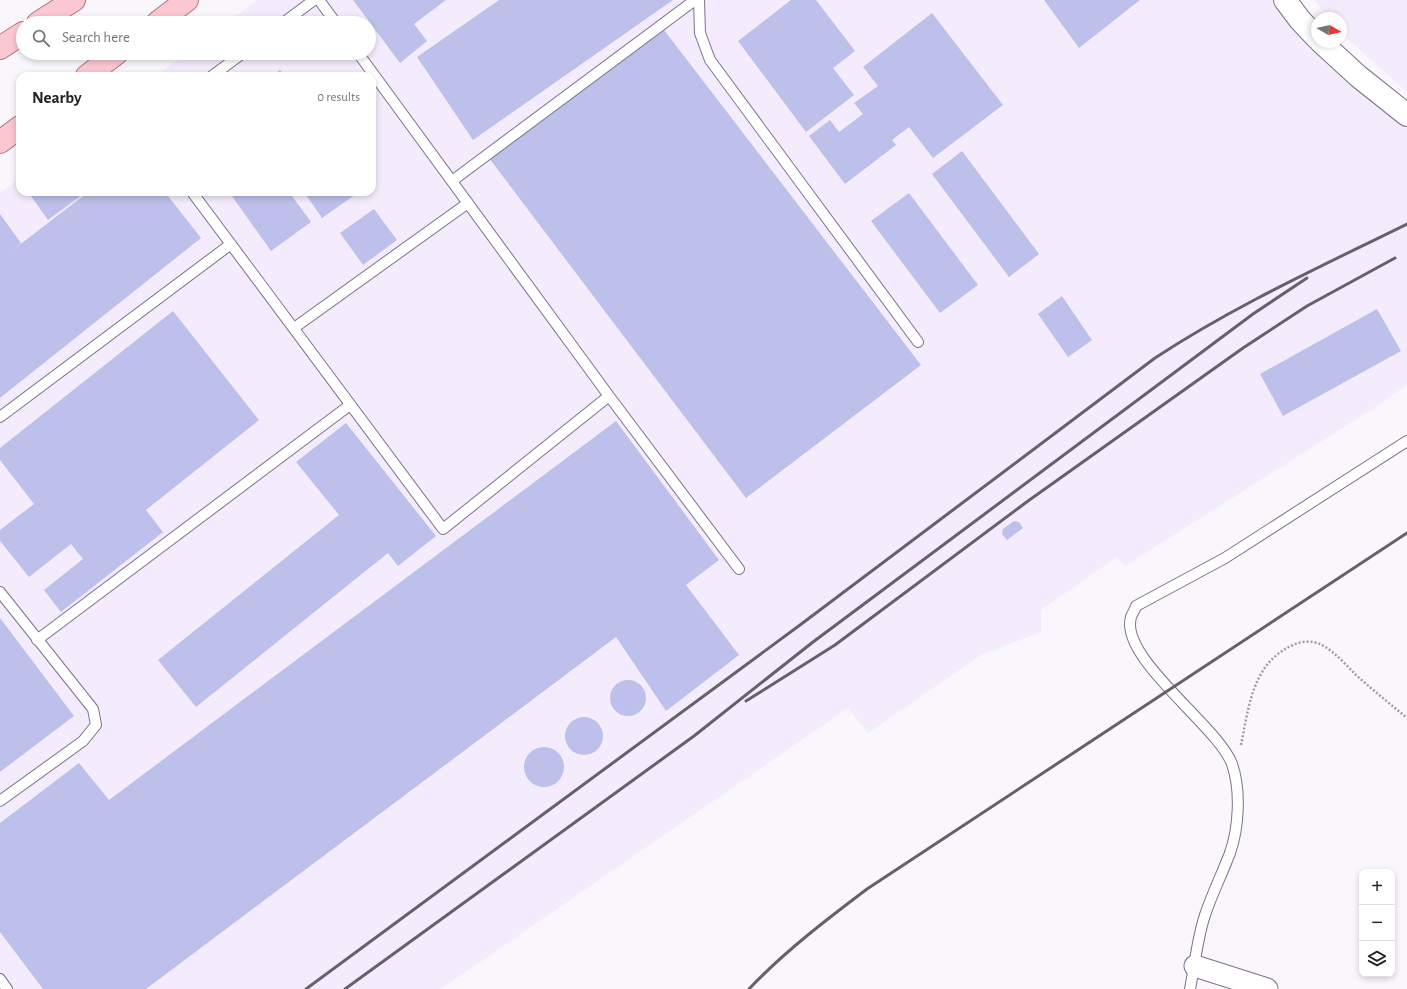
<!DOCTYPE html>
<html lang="en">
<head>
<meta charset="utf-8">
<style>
  :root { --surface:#fff; --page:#f2f2f2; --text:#222; --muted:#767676; --line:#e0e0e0 }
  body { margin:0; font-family:"Alegreya Sans",sans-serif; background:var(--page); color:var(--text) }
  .controls { position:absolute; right:12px; bottom:12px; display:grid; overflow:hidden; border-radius:8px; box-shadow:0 2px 6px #0003 }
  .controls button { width:36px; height:36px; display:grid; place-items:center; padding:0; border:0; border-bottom:1px solid var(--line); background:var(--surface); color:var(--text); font:20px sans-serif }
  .compass { position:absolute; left:1311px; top:12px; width:36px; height:36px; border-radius:50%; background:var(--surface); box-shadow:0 2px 6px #0003; rotate:99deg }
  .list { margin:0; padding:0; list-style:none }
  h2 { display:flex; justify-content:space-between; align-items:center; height:52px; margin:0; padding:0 16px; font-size:17px }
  h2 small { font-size:13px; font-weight:400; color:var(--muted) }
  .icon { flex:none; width:22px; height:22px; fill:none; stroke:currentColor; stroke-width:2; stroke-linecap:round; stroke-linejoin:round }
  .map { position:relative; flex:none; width:1407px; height:989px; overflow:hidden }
  .search { position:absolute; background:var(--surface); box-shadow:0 2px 6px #0003; left:16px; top:16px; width:360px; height:44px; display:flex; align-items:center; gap:10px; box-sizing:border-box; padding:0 14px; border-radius:22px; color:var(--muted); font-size:15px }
  .panel { position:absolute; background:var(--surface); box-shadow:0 2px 6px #0003; left:16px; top:72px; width:360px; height:124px; border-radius:12px }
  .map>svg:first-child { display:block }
</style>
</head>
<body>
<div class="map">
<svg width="1407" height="989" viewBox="0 0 1407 989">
  <rect width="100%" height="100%" fill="#f9f6fc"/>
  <!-- built -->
  <path fill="#f4ecfc" d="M257,0H1291L1407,115V385L1377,406L1125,566L1117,557L1041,610V632L981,655L868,733L848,708L441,989H0V193L20,178V192H372V76H156L186,53H369V23H227Z
    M1315,0H1407V92L1341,33V18H1328Z"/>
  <!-- building -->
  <path fill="#bcc0ea" d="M353,0H446L414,24L427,41L400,63Z
    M499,0H673L473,140L417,57Z
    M791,0H816L855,51L833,68L854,95L806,132L738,41Z
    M1044,0H1140L1079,48Z
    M932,13L1003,105L933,158L909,127L892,140L896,145L845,184L809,136L830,120L839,132L863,114L854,103L878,86L863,67Z
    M664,30L921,365L746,498L489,158Z
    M280,70L285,76H272Z
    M962,151L1039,254L1009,277L932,174Z
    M28,192H86L48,220Z
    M88,192H165L201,238L0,398V214L21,243L13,250Z
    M229,192H289L311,222L271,251Z
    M304,192H359L322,218Z
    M909,193L978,285L940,313L871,221Z
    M374,209L397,240L363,265L340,233Z
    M1062,296L1092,340L1068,357L1038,314Z
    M1377,309L1401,351L1283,416L1260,374Z
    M173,311L259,420L146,510L163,532L61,612L44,590L83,559L71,544L29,577L0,541V530L34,504L0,460V448Z
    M616,421L719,560L686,585L739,655L666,711L616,637L146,989H43L0,932V823L79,763L109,800Z
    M346,423L436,536L398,566L388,553L196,707L158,660L339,515L296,462Z
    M1014,521L1019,522L1023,528L1007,540L1002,534L1003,529Z
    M0,618L74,716L0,772Z
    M610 698a18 18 0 1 1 36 0a18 18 0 1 1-36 0Z
    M565 736a19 19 0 1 1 38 0a19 19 0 1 1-38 0Z
    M524 767a20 20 0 1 1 40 0a20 20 0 1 1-40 0Z"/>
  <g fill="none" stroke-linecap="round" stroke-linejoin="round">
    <defs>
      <path id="service" d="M319,0L336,23
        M699,0L700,33L710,60L918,342
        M283,23L314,0
        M212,76L243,53
        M452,181L695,0
        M192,192L443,529L609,396L358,53
        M294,328L468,203
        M609,396L739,569
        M0,417L231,244
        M0,592L93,709L96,725L83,741L0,801
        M37,640L350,405
        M0,979L7,989
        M1190,989C1195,964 1197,939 1205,915C1212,894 1222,874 1230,853C1239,827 1241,790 1232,764C1218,726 1119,658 1131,617C1132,614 1135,610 1136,606L1225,558L1407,441"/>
      <path id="minor" d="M1195,966L1267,989"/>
      <path id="secondary" d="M1285,0L1300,20L1317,38
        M1321,42L1358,76L1407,115"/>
      <path id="primary" d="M38,23L74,0
        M157,23L187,0
        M0,48L23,33
        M87,76L117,53
        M0,142L20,127"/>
    </defs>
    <!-- service casing -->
    <use href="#service" stroke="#7f708b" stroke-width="12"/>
    <!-- minor casing -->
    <use href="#minor" stroke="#7f708b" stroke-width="23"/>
    <!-- secondary casing -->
    <use href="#secondary" stroke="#7f708b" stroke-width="24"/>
    <!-- primary casing -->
    <use href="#primary" stroke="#ae7381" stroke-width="24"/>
    <!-- path -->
    <path stroke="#a09ca4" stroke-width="2.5" stroke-dasharray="2 2" stroke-linecap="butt" d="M1241,745C1249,707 1252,663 1293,645C1302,641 1313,640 1322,645C1335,652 1346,665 1356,675C1373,690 1390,704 1407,718"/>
    <!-- service -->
    <use href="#service" stroke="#fff" stroke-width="10"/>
    <!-- minor -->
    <use href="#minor" stroke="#fff" stroke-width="21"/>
    <!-- secondary -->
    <use href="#secondary" stroke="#fff" stroke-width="22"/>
    <!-- primary -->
    <use href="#primary" stroke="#fbc7d1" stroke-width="22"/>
    <!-- rail -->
    <path stroke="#656069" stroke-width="3" d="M746,701L835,645L1028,501L1243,348L1307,306L1395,258
      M306,989L800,625L1155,358C1234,306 1322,266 1407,224
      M345,989L694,736L813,642L1253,314L1307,278
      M749,989C784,952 826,920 867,889L1407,533"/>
  </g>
</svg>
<div class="controls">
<button>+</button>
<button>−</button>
<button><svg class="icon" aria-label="layers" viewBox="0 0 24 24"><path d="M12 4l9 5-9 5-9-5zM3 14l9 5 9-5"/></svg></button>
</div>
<svg class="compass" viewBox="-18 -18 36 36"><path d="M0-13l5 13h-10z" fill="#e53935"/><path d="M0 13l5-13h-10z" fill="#767676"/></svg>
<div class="search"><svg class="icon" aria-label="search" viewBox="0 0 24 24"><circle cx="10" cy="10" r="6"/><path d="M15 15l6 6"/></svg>Search here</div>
<section class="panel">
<h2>Nearby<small>0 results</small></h2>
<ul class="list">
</ul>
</section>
</div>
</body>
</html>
